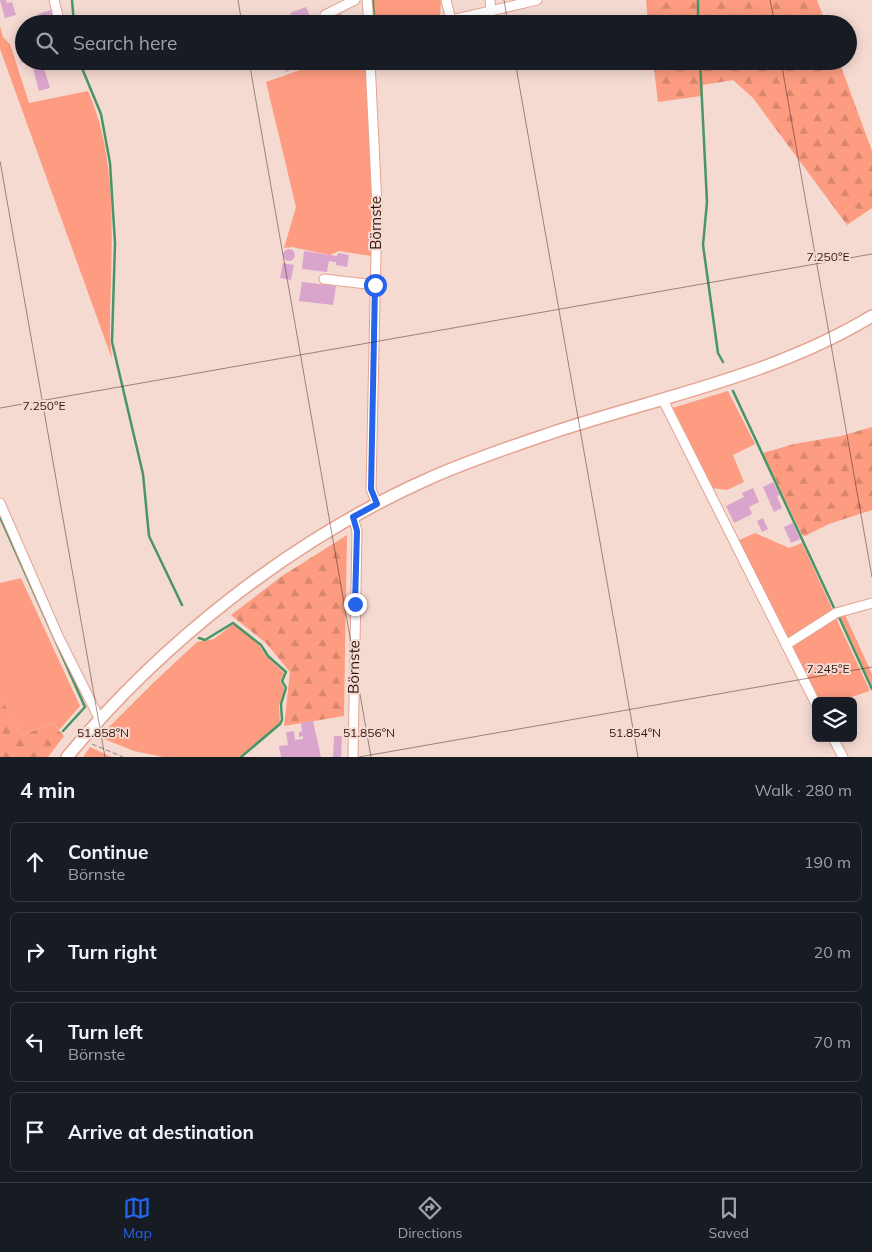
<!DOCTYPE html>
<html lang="en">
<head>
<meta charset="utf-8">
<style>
  :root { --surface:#171b24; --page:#20242c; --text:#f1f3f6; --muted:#9ea1a6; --line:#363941; --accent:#2563eb }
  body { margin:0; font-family:Mulish,sans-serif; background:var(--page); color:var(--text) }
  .controls { position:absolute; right:15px; bottom:15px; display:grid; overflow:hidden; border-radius:8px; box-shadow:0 2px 12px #0003 }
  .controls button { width:45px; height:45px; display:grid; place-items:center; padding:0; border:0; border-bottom:1px solid var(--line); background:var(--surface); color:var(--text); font:25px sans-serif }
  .stop { position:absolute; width:15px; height:15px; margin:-11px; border:4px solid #2563eb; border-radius:50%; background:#fff }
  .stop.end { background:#2563eb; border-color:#fff; box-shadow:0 1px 5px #0008 }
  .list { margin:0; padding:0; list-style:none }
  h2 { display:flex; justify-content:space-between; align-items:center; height:65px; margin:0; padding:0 20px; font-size:21px }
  h2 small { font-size:16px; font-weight:400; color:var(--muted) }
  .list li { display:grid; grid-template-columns:32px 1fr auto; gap:15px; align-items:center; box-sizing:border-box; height:80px; margin:0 10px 10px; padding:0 10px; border:1px solid var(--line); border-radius:8px }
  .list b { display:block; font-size:19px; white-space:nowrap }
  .list p { margin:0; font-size:16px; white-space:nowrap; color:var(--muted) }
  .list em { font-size:16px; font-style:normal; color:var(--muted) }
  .icon { flex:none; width:28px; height:28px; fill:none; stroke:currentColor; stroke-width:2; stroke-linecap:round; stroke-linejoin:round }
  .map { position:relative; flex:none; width:872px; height:757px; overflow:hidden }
  .search { position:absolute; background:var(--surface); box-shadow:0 2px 12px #0003; left:15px; right:15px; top:15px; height:55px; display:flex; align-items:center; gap:12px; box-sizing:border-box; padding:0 18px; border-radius:28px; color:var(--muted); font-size:19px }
  .sheet { height:425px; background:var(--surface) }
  nav { display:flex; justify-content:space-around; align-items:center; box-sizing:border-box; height:70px; border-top:1px solid var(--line); background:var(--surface); font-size:14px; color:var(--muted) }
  nav a { display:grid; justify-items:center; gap:2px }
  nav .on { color:var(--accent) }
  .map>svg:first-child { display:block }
</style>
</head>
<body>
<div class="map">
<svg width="872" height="757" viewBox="0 0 872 757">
  <defs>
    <pattern id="forest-firs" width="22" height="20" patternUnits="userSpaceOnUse" patternTransform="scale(1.25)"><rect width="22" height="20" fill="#fd9c81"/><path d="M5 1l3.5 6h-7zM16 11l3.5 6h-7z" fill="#d9866e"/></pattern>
  </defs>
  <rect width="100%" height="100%" fill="#f5dad2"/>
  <!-- grass -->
  <path fill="#fd9c81" d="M371,0H441L440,18L416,24H372Z
    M0,26L3,37L10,44L29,103L88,91C113,147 113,214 111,275C111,303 108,331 112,359L0,49Z
    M326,61H366L373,194L371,256L339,251L330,255L292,247L284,248L296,207L266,82Z
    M728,391L755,444L733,455L744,482L727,490L711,488L672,408Z
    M755,533L789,548L802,543L833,611L787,640L737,541Z
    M21,578L80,706L59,730L52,723L21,736L0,695V583Z
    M845,615L872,674V686L840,616Z
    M836,618L870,691L839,701H819L790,647Z
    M233,624L258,644L266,656L284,673L280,681L285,690L279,705L280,723L239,757H163L134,751L99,737L154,682L197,642L214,639Z
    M90,747L112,757H83Z"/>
  <!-- forest -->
  <path fill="url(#forest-firs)" d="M646,0H817L826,24H648Z
    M653,61H839L872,151V208L847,225L753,98L733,80L703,85L701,96L658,102Z
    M872,427V510L829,524L805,536L802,535L763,453L794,444L841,436Z
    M347,535L344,716L284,726L290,672L266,643L231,615L282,576Z
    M0,695L21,736L52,723L64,736L48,757H0Z"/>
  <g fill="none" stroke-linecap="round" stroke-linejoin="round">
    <!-- stream -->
    <path stroke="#499565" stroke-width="2.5" d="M72,0L74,24
      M373,0L374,24
      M698,24V0
      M79,61L101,114L110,163L115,243L112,342L143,474L149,536L182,605
      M700,61L707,202L703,245L718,353L723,362
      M733,391L835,610
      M0,517L85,707L63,731
      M839,617L872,689
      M199,638L205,640L233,623L261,645L268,656L286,672L282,681L286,688L281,704L282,720L280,724L241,757"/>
  </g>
  <!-- building -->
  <path fill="#daa5cc" d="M0,0H6L7,3L12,2L16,15L5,18Z
    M306,7L311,18L295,24L290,13Z
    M51,10L55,24H41L38,14Z
    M341,13L344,21L347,24H336L332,17Z
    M24,46V62L22,63L16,48Z
    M31,61H55L43,65L50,88L39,91Z
    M281,61H309L286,72Z
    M283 255a6 6 0 1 1 12 0a6 6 0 1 1-12 0Z
    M304,251L337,256L338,253L349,255L347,267L336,265V262L329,261L327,272L302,269Z
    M283,263L294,265L291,280L280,278Z
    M302,282L336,286L333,305L299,301Z
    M773,482L780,495L777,496L782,508L774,512L763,487Z
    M753,488L759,502L749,507L752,514L734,523L726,506L744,497L742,493Z
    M763,518L768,529L762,532L757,521Z
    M793,523L800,539L791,543L784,527Z
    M313,721L321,757H281L279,746L288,745L286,732L294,731L295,740L303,739V736L299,737V732L302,731L301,723Z
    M334,736H342L341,757H333Z"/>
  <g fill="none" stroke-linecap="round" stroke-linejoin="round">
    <defs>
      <path id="minor" d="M54,0L60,24
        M367,0L369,24
        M446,0L451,20
        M490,0L491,10
        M325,15L355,0
        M435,24L537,0
        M370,61L377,206L371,489L377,504
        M324,279L375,285
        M663,400L816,704
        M0,503L59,638L99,718
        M786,645L836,613L872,603
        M833,738L843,757
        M353,757L357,531L353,517"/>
      <path id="major" d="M67,757C162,642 291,540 428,479C468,461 510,447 551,433C659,397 773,376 872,316"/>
    </defs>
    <!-- minor casing -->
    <use href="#minor" stroke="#e4a391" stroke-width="11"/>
    <!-- major casing -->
    <use href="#major" stroke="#e4a391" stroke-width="14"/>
    <!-- path -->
    <path stroke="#967d75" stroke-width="1" stroke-dasharray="5 2.5" stroke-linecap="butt" d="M92,744L123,757"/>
    <!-- minor -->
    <use href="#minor" stroke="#fff" stroke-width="9"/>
    <!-- major -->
    <use href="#major" stroke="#fff" stroke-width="11"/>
  </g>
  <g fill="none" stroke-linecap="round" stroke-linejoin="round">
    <!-- route -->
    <path stroke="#2563eb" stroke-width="6" d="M355,604L357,531L353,517L377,504L371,489L375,285"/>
  </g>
  <!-- ticks -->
  <path fill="none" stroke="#2f1710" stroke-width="1" stroke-opacity="0.45" d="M238,0L242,24M504,0L508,24M770,0L775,24M249,61L371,757M515,61L638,757M781,61L872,577M0,161L105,757M0,408L872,254M359,757L872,667"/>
  <g text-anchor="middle" stroke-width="4" stroke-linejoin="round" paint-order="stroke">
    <!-- street labels -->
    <g font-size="15" fill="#2f1710" stroke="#f5dad2">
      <text transform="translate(376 223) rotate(-90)" y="5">Börnste</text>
      <text transform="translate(354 667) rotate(-89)" y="5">Börnste</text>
    </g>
  </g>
  <g font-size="12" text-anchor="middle" fill="#2f1710" stroke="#f5dad2" stroke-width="4" stroke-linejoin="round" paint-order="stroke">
    <text x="828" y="261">7.250°E</text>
    <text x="44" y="410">7.250°E</text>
    <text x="828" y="673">7.245°E</text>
    <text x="103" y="737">51.858°N</text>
    <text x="369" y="737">51.856°N</text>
    <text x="635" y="737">51.854°N</text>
  </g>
</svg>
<div class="controls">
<button><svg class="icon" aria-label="layers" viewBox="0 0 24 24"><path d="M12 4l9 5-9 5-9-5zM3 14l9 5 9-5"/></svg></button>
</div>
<div class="stop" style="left:375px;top:285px"></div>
<div class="stop end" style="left:355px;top:604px"></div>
<div class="search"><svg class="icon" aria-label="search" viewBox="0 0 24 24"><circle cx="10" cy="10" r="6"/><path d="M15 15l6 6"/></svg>Search here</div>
</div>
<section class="sheet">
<h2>4 min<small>Walk · 280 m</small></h2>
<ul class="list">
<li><svg class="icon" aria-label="ahead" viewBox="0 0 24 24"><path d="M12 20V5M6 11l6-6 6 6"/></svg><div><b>Continue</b><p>Börnste</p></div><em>190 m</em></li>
<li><svg class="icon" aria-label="right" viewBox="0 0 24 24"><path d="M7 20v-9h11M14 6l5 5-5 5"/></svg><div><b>Turn right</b></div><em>20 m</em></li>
<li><svg class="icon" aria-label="left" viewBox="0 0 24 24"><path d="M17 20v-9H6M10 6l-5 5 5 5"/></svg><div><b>Turn left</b><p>Börnste</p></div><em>70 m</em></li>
<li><svg class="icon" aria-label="arrive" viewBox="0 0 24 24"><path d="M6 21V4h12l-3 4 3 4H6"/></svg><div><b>Arrive at destination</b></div></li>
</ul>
</section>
<nav>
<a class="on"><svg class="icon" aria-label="map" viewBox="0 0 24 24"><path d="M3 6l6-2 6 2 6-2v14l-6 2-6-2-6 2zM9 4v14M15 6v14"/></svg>Map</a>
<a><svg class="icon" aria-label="directions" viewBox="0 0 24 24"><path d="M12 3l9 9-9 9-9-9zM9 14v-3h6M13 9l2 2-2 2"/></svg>Directions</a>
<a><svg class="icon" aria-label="saved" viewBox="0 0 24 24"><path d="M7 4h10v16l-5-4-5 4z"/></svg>Saved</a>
</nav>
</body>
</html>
